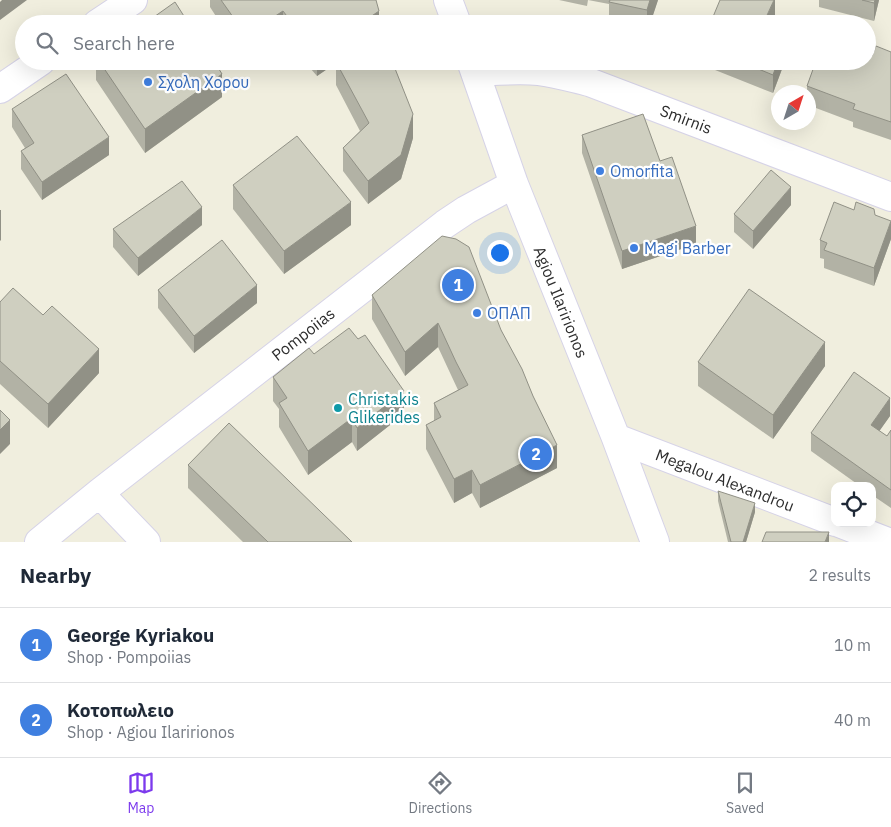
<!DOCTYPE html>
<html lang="en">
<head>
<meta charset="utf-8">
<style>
  :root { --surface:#fff; --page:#f6f6f7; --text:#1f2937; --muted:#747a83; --line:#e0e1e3; --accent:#7c3aed }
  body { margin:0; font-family:"IBM Plex Sans",sans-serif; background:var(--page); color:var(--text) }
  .controls { position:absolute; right:15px; bottom:15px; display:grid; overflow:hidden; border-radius:10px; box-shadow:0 5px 20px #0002 }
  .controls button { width:45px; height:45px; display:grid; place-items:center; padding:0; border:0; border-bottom:1px solid var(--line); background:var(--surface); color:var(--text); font:25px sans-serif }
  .compass { position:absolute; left:771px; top:85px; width:45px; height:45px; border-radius:50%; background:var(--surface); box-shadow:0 5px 20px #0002; rotate:39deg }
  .you { position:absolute; left:499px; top:252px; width:18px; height:18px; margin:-12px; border:4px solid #fff; border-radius:50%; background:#1a73e8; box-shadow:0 0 0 8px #1a73e833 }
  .badge { display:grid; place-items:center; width:32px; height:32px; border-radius:50%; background:var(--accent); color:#fff; font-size:16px; font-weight:700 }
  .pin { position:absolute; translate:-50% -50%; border:2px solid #fff; box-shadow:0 1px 5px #0006 }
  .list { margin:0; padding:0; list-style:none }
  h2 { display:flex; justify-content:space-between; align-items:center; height:65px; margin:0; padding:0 20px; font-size:21px }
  h2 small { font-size:16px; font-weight:400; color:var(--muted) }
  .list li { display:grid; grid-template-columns:32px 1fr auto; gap:15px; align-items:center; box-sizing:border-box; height:75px; padding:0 20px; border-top:1px solid var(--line) }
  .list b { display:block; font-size:19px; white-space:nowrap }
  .list p { margin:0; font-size:16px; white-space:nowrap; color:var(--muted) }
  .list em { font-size:16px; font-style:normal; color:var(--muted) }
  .icon { flex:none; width:28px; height:28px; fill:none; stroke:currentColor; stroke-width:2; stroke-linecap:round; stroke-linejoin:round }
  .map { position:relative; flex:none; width:891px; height:542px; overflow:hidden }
  .search { position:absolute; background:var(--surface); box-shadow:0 5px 20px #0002; left:15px; right:15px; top:15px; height:55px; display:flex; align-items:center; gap:12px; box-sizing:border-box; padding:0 18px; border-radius:28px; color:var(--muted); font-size:19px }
  .sheet { height:215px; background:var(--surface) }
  nav { display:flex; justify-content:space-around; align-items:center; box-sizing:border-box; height:70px; border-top:1px solid var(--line); background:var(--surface); font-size:14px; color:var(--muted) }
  nav a { display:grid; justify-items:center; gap:2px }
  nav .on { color:var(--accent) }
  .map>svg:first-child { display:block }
</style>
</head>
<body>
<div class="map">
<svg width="891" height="542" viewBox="0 0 891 542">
  <rect width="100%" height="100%" fill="#f0eede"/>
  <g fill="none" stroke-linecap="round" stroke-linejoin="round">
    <defs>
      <path id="minor" d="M448,0L457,24
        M97,24L133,0
        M471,61L514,184L616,438L655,542
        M475,72C496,71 518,69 539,71C556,73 572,78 589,82L891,197
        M0,89L41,61
        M616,438L835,522
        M99,493L146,542
        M839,523L888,542
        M39,542L99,493L445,224L466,210L514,184"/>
    </defs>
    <!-- minor casing -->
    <use href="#minor" stroke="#d6d3e7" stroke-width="30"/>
    <!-- minor -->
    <use href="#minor" stroke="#fff" stroke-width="28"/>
  </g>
  <!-- wall -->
  <path fill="#b2b2a5" d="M210,0H376L379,24H221L210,7Z
    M559,0H658L650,24H609V4L588,0L587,6Z
    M819,0H879L874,21L819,7Z
    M891,52V140L853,127V122L808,105V92H807V86L872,56Z
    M96,61H214L222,97L145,153L96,80Z
    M304,61H392L413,138L401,179L368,204L343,171V148L360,131L336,85V63L317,76Z
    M700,61H785L773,93L700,64Z
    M12,109L109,155L42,200L21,169V151L25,148L12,127Z
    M582,135L660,161L696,244L622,269L582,153Z
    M233,185L351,225L284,274L233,209Z
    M791,205L753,249L734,232V214Z
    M854,210L875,215L891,239L874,286L824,268V259L820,258V240Z
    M202,225L138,276L113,247V229Z
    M158,290L257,303L194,353L158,308Z
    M372,295L501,330L557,468L480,508L472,493L454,503L426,449V425L434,421V403L458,390L438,347L405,376L372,319Z
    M0,302L43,315L99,373L48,428L0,384Z
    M314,354L404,414L357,451L352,442L308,475L279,427V409L273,401V377Z
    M698,362L825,366L773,439L698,386Z
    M890,416L879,431L887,436L891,430V508L872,495V486H860L811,451V433Z
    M188,465L352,542H243L188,488Z
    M718,491L755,512L746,542H728L718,501Z"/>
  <!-- shaded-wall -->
  <path fill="#919186" d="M2,0H27L0,20V2Z
    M650,0H658L650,24H647V10Z
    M774,0H775V16L771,24H763Z
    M875,0H879L874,21V3Z
    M283,11V24H263Z
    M379,11V24H360Z
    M317,61H339L336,62V63L317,76Z
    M778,61H785L773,93V75Z
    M222,74V97L145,153V129Z
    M413,114V138L401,179L368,204V181Z
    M109,137V155L42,200V182Z
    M791,187V205L753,249V231Z
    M351,202V225L284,274V251Z
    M202,207V225L138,276V258Z
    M0,210H1V240L0,241Z
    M891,221V239L874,286V268Z
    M696,226V244L622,269V251Z
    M257,285V303L194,353V336Z
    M438,323V347L405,376V352Z
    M825,342V366L773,439V415Z
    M99,349V373L48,428V404Z
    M404,391V414L357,451V428Z
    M890,398V416L871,443V425Z
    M352,418V442L308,475V451Z
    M10,420V444L0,454V430Z
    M557,445V468L480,508V485Z
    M472,470V493L454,503V479Z
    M755,503V512L746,542H743Z
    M829,532V542H825Z"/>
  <!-- building -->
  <path fill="#cfcfc0" stroke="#919186" d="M221,0H376L379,11L360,24H293L283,11L263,24H238Z
    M610,0H650L647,10L609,2Z
    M720,0H774L763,24H710Z
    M862,0H875L874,3Z
    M175,2L189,24H144Z
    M876,46L891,52V122L853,109L855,104L807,86L816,61H867V54L872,56Z
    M99,61H214L222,74L145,129Z
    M392,61L413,114L401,155L368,181L343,148L369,123L336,62Z
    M739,61H778L773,75Z
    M66,74L109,137L42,182L21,151L34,143L12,109Z
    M643,114L660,161L672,157L696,226L622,251L582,135Z
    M297,136L351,202L284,251L233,185Z
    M771,170L791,187L753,231L734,214Z
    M182,181L202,207L138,258L113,229Z
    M834,202L854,210L856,202L874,209L875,215L891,221L874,268L824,250L827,243L820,240Z
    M442,236L456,239L469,247L501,330L522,369L533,396L557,445L480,485L472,470L454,479L426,425L441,417L434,403L468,385L456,362L438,323L405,352L372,295Z
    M222,240L257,285L194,336L158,290Z
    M13,288L43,315L52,306L99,349L48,404L0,361V302Z
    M749,289L825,342L773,415L698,362Z
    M349,328L358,339L365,335L404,391L357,428L352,418L308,451L279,403L287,398L273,377L309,348L314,354Z
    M854,372L890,398L871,425L887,436L891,430V490L811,433Z
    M0,410L10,420L0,430Z
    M229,423L352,542H268L188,465Z
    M718,491L755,503L743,542H731Z
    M766,532H829L825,542H762Z"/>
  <!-- markers -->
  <g fill="#3f7fe0" stroke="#fff" stroke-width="2">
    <circle cx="148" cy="82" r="5"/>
    <circle cx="600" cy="171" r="5"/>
    <circle cx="634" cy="248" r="5"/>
    <circle cx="477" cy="313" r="5"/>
  </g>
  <circle fill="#0f9aa8" stroke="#fff" stroke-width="2" cx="338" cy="408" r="5"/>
  <g text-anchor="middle" stroke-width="4.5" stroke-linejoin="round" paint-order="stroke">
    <!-- shop labels -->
    <g font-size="16" fill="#366cbe" stroke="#fff" text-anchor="start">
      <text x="158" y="88">Σχολη Χορου</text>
      <text x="610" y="177">Omorfita</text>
      <text x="644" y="254">Magi Barber</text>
      <text x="487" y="319">ΟΠΑΠ</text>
    </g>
    <!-- street labels -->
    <g font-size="16" fill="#2d2d2d" stroke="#fff">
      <text transform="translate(686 119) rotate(21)" y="6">Smirnis</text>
      <text transform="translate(561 302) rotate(68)" y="6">Agiou Ilaririonos</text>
      <text transform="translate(303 334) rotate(-38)" y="6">Pompoiias</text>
      <text transform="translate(725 480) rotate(21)" y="6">Megalou Alexandrou</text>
    </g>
    <!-- culture labels -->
    <g font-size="16" fill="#0d838f" stroke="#fff" text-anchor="start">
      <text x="348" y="405">Christakis<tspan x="348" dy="18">Glikerides</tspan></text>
    </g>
  </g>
</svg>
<div class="controls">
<button><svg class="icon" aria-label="locate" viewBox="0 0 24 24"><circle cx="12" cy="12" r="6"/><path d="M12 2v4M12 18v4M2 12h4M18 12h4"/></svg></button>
</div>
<svg class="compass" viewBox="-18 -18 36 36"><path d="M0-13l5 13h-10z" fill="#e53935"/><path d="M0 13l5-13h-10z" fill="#747a83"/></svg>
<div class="you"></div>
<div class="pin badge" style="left:458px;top:285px;background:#3f7fe0">1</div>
<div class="pin badge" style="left:536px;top:454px;background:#3f7fe0">2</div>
<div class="search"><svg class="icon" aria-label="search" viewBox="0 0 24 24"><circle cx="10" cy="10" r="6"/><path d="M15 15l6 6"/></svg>Search here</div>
</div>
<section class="sheet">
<h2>Nearby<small>2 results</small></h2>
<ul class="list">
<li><span class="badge" style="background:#3f7fe0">1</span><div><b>George Kyriakou</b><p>Shop · Pompoiias</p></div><em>10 m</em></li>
<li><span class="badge" style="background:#3f7fe0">2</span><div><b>Κοτοπωλειο</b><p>Shop · Agiou Ilaririonos</p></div><em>40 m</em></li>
</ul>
</section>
<nav>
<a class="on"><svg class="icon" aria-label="map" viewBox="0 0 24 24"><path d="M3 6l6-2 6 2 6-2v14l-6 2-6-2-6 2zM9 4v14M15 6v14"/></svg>Map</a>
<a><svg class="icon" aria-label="directions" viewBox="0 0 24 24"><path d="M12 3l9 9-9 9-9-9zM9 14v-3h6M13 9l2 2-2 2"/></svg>Directions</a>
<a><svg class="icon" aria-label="saved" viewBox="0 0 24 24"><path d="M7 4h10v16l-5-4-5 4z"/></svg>Saved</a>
</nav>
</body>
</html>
